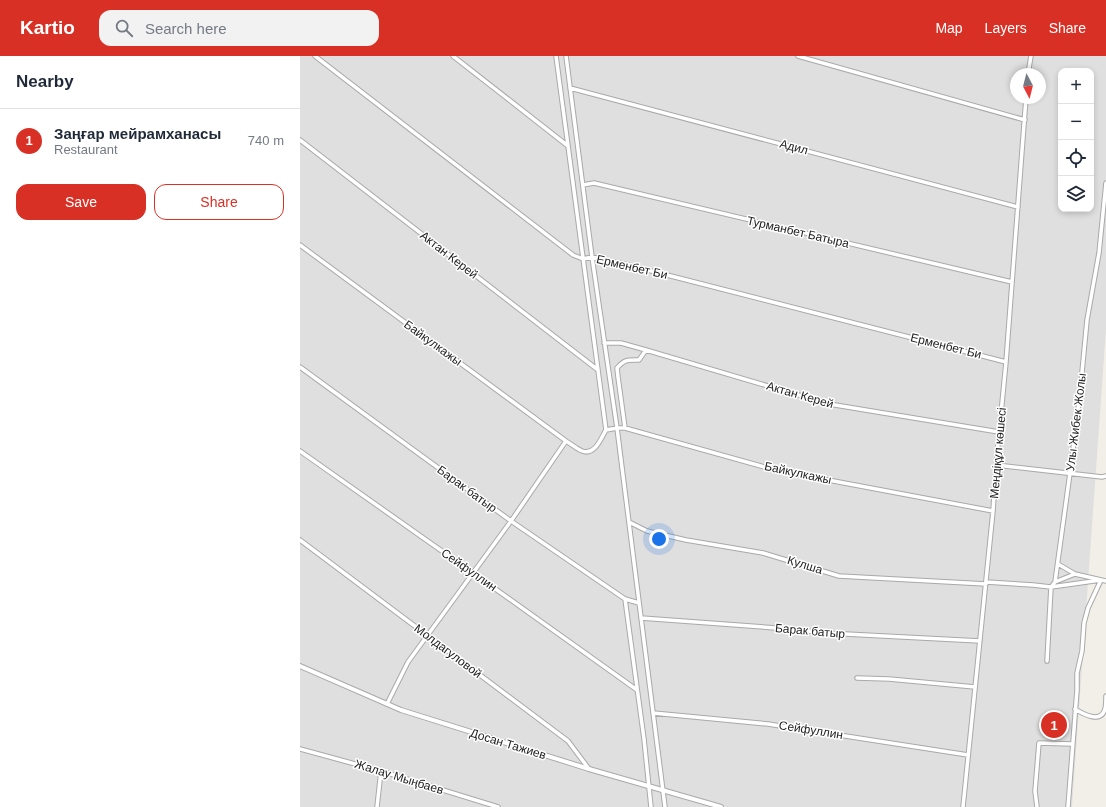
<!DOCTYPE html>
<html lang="en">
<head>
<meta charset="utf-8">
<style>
  :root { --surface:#fff; --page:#f2f2f3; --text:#1f2937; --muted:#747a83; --line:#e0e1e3; --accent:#d93025 }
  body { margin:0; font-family:Arial,sans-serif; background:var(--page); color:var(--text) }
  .controls { position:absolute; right:12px; top:12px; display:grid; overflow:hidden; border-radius:8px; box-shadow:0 2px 6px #0003 }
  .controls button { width:36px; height:36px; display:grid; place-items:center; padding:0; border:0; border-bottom:1px solid var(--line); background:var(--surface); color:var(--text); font:20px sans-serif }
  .compass { position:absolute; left:710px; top:12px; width:36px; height:36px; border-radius:50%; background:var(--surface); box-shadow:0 2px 6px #0003; rotate:173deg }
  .you { position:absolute; left:359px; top:483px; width:14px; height:14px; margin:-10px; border:3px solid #fff; border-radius:50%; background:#1a73e8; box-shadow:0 0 0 6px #1a73e833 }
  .badge { display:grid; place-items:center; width:26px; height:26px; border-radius:50%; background:var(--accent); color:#fff; font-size:13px; font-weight:700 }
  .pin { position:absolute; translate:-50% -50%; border:2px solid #fff; box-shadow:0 1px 4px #0006 }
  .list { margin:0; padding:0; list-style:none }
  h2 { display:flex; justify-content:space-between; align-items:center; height:52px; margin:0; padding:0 16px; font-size:17px }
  h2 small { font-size:13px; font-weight:400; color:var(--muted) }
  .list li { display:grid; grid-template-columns:26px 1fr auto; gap:12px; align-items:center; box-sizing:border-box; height:64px; padding:0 16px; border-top:1px solid var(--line) }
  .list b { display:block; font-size:15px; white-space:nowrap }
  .list p { margin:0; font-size:13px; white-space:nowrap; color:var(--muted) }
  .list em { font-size:13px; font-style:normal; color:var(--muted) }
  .actions { display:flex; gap:8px; padding:12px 16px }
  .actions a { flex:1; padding:9px 0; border:1px solid var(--accent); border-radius:12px; text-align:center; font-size:14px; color:var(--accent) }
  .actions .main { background:var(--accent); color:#fff }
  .icon { flex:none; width:22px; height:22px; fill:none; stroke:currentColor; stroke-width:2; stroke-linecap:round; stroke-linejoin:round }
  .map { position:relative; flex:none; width:806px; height:751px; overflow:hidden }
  header { display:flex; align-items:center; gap:24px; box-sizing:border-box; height:56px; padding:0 20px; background:var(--accent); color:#fff }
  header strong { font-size:19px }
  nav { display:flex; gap:22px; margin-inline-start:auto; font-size:14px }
  .search { width:280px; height:36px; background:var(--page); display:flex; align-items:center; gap:10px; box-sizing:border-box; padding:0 14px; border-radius:12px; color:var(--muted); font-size:15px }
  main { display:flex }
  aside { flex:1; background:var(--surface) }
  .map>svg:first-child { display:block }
</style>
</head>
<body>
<header>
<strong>Kartio</strong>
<div class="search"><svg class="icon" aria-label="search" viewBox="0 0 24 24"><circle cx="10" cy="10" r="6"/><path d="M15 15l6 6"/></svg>Search here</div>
<nav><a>Map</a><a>Layers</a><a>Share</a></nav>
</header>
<main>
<aside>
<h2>Nearby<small></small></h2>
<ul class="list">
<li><span class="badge">1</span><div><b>Заңғар мейрамханасы</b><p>Restaurant</p></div><em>740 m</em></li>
</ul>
<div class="actions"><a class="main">Save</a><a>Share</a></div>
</aside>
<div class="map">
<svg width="806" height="751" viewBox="0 0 806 751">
  <rect width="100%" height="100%" fill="#f2efe9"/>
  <!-- residential -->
  <path fill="#e0dfdf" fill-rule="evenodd" d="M0,0H806V273L772,751H0ZM761,15H791V153H761ZM716,18H740V42H716Z"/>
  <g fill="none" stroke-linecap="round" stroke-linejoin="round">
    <defs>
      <path id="minor" d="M15,0L273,199L283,203L292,201L328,209L706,306
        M153,0L268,90
        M266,0L292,201L317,372L365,751
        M498,0L725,64
        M728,18L731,0
        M270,32L718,151
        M0,84L298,314
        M283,129L294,127L712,226
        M0,189L266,385C271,388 277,393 282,395C295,400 301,382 306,374L256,0
        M304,287H321L346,294L529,348L699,376
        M0,311L211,465L325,543L339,547
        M325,372L318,321L317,312C325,303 328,304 339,304L346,294
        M306,374L317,372H325L475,414L693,455
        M0,395L173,517L337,634
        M696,409L802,421L806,420
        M329,466L347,475L386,484L463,497L539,520L686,528
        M0,484L268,685L289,713
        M758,508L775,518
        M686,526L733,529L751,531L801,524L788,552L784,567L782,595L777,617V634L768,751
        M755,526L775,518L806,525
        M325,543L344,683L351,751
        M341,562L490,573L526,577L680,585
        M747,605L751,531L755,526L770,417L780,337L787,264L799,197L806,127
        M557,622L589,623L675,631
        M87,648L108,606L211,465L266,385
        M775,653C783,658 801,668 805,653C806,649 806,644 806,640
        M353,657L468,668L668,699
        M0,693L81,715L198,751
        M77,751L81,715
        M663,751L693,455L696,409L706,306L726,42
        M737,751L735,735L739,687L772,688"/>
      <path id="tertiary" d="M0,610L101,654L289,713L421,751"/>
    </defs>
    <!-- minor casing -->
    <use href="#minor" stroke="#a9a9a9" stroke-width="5.5"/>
    <!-- tertiary casing -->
    <use href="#tertiary" stroke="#a9a9a9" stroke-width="6"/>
    <!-- minor -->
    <use href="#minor" stroke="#fff" stroke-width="3.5"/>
    <!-- tertiary -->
    <use href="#tertiary" stroke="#fff" stroke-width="4"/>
  </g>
  <g text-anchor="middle" stroke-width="3" stroke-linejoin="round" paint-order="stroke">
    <!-- street labels -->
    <g font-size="12" fill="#222" stroke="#fff">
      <text transform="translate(494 91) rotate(15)" y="4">Адил</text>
      <text transform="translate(498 176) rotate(13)" y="4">Турманбет Батыра</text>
      <text transform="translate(149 199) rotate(38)" y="4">Актан Керей</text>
      <text transform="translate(332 211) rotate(13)" y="4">Ерменбет Би</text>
      <text transform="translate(133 287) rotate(36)" y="4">Байкулкажы</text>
      <text transform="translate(646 290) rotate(14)" y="4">Ерменбет Би</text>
      <text transform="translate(500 339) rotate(16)" y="4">Актан Керей</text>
      <text transform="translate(776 366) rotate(-83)" y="4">Улы Жибек Жолы</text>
      <text transform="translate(698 397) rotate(-85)" y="4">Меңдіқұл көшесі</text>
      <text transform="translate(498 417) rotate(12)" y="4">Байкулкажы</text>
      <text transform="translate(167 433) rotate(36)" y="4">Барак батыр</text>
      <text transform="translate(505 509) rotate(17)" y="4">Кулша</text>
      <text transform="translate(169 514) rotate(35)" y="4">Сейфуллин</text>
      <text transform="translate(510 575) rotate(5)" y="4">Барак батыр</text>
      <text transform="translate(148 595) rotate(37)" y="4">Молдагуловой</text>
      <text transform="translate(511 674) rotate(9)" y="4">Сейфуллин</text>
      <text transform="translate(208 688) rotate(17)" y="4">Досан Тажиев</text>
      <text transform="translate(99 721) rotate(17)" y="4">Жалау Мыңбаев</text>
    </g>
  </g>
</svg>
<div class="controls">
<button>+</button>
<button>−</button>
<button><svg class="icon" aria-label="locate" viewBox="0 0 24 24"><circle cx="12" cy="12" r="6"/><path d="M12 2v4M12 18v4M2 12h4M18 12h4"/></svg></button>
<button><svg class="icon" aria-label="layers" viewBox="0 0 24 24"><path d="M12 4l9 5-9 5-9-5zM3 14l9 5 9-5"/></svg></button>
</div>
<svg class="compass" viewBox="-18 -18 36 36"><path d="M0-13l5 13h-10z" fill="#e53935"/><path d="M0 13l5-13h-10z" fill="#747a83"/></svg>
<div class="you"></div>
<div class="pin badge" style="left:754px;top:669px">1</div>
</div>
</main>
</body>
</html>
